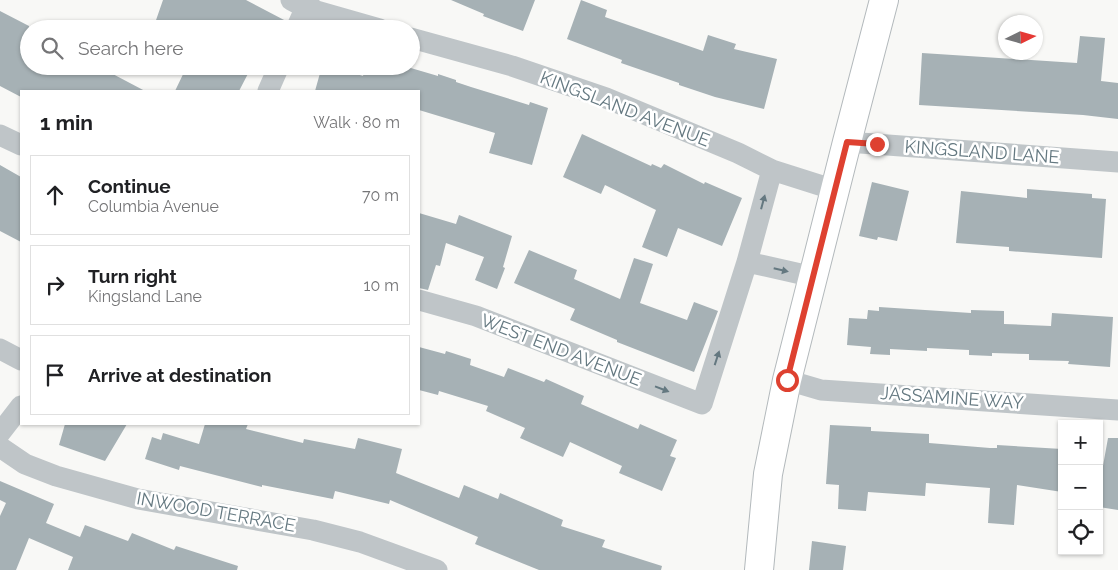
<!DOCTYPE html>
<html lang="en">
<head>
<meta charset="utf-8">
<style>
  :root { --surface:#fff; --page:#f6f6f6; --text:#202124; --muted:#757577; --line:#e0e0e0 }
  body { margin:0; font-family:Raleway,sans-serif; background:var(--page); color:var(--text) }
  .controls { position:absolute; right:15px; bottom:15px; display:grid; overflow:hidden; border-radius:0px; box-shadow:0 1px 4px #0004 }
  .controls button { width:45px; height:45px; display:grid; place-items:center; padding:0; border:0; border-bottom:1px solid var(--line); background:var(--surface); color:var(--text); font:25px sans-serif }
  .compass { position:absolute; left:998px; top:15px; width:45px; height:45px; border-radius:50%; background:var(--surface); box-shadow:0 1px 4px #0004; rotate:85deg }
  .stop { position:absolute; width:15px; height:15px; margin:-11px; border:4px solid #de4130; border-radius:50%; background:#fff }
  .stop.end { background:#de4130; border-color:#fff; box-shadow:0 1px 5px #0008 }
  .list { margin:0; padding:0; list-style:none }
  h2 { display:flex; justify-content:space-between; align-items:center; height:65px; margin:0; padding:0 20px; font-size:21px }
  h2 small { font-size:16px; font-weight:400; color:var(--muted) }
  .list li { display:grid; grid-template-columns:32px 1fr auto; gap:15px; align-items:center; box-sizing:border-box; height:80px; margin:0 10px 10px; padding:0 10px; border:1px solid var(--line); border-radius:0px }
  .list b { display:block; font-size:19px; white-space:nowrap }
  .list p { margin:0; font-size:16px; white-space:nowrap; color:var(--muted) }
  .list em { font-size:16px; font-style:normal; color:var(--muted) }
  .icon { flex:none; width:28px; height:28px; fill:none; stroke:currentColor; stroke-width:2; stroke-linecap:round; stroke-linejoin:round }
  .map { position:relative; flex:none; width:1118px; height:570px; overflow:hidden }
  .search { position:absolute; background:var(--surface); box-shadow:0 1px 4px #0004; left:20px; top:20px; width:400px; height:55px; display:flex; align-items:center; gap:12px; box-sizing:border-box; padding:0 18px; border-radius:28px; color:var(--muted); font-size:19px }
  .panel { position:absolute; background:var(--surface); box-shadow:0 1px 4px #0004; left:20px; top:90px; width:400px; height:335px; border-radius:0px }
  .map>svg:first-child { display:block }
</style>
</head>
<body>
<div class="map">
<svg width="1118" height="570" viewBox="0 0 1118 570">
  <rect width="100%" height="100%" fill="#f8f8f6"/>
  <!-- building -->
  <path fill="#a6b1b5" d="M163,0H246L286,21L284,29H169L155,23Z
    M451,0H535L523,31L483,16L484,14Z
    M581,0L607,10L605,17L703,51L708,35L736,44L734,49L777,59L764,109L715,97L679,85V83L621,63L622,60L567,39Z
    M0,11L29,26V66H113L109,72L145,91H21V97L0,86Z
    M1080,36L1105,38L1101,81L1118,83V119L1083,115L919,105L922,53L1077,63Z
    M187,66H252L239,91H175Z
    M322,66H331L363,76L365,66L388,72L390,66H404L438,76V74L456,80V82L471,87L529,105L530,102L548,108L532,165L489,153L495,133L419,110V91H315Z
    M582,134L651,166L652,164L661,168L664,164L704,184L705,182L742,198L722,246L678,228L667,257L642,247L656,210L605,185L601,194L563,177Z
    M0,165L21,177V242L0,231Z
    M872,182L909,191L897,241L878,237L877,240L859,236Z
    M1027,189L1092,194V198L1106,199L1102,258L1009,251V247L956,243L961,191L1027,198Z
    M419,213L456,224L459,215L512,236L503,267L505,268L497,289L475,280L484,257L446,243L440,266L436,265L428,290L419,288Z
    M529,250L577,270L574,279L620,299L634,258L653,264L640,303L687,320L694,302L718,311L694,372L617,342V340L570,320L575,309L514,283Z
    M879,307L971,313V310L1004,311V324L1051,326L1052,313L1113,317L1110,367L1068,364L1069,361L1029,360V354L992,353V356L969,355V350L927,348V351L890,349V355L870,354L871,347L847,345L849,318L867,319L868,310L879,311Z
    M419,347L445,354L446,351L471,359L470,365L504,377L508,368L544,382L546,379L584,396L581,404L638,429L640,424L677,440L670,456L676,458L662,491L619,473L622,466L570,442L563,457L520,438L525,428L486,411L488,406L439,391L438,395L419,390Z
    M65,424H127L105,461L59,445Z
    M205,424H248L246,429L303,443L304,439L355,449L358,438L402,449L396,473L459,498L464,485L498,499L500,493L563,520L561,526L605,540L602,547L662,566L661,570H539L475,544L478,537L390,500L389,504L335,491L333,499L262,485V487L180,466L179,470L145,459L152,437L161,440L163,433L199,444Z
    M830,425L871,427V431L929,434V443L990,448H997V445L1062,449V492L1017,485L1014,525L988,523L990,488L926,483L925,496L868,492L866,511L838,509L839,485L826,484Z
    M1108,438H1118V510L1099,507V488Z
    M0,481L54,504L46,523L80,537L85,525L128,541L132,533L174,550L176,546L238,566L237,570H68L73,557L29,538L16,570H0V516L6,503L0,500Z
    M812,541L846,546L843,570H809Z"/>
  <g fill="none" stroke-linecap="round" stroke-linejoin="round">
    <defs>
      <path id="primary" d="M759,570L768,474L787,380L847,142L884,0"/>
    </defs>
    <!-- primary casing -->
    <use href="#primary" stroke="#b3b9bc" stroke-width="30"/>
    <!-- street -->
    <path stroke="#bfc5c8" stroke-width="21" d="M291,0L306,8L380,29
      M296,29L309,0
      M411,38L512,66L606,98L738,153L772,170L835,190
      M268,91L279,66
      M0,135L21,145
      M847,142L1118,162
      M747,262L814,277
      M419,300L476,316L702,404L747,262L772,170
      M0,349L21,360
      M787,380L821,390L1118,410
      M0,433L21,406
      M0,447L25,464L56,476L138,499L313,530L360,542L437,570"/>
    <!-- primary -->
    <use href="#primary" stroke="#fff" stroke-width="28"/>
  </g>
  <!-- one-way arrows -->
  <defs><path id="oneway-solid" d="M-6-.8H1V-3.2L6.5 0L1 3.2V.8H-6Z" transform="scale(1.25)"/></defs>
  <g fill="#647880">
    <use href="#oneway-solid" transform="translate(763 202) rotate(-75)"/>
    <use href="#oneway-solid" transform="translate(781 270) rotate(13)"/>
    <use href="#oneway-solid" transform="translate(717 358) rotate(-72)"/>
    <use href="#oneway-solid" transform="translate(662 389) rotate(21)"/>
  </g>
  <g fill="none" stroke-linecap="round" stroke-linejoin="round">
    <!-- route -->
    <path stroke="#de4130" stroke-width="6" d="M787,380L847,142L877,144"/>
  </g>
  <g text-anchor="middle" stroke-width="5" stroke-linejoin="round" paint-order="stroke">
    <!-- street labels -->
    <g font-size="18" fill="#647880" stroke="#fff">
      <text transform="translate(625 109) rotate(21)" y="6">KINGSLAND AVENUE</text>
      <text transform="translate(982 152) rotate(4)" y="6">KINGSLAND LANE</text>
      <text transform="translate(561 350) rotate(21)" y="6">WEST END AVENUE</text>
      <text transform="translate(952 398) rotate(4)" y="6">JASSAMINE WAY</text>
      <text transform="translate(216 512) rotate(10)" y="6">INWOOD TERRACE</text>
    </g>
  </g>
</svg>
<div class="controls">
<button>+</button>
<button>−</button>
<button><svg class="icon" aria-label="locate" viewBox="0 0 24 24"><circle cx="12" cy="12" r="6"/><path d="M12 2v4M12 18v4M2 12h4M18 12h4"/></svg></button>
</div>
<svg class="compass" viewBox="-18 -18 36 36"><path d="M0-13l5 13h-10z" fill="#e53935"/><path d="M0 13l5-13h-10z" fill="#757577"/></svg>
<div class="stop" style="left:787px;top:380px"></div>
<div class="stop end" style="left:877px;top:144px"></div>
<div class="search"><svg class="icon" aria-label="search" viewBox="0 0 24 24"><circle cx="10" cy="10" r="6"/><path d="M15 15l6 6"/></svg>Search here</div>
<section class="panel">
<h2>1 min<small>Walk · 80 m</small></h2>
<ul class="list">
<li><svg class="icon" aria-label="ahead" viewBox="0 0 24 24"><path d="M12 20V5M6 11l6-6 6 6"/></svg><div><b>Continue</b><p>Columbia Avenue</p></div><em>70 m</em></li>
<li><svg class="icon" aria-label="right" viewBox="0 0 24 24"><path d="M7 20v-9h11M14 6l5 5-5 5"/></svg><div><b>Turn right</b><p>Kingsland Lane</p></div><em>10 m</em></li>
<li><svg class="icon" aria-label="arrive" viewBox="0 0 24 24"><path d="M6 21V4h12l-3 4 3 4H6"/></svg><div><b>Arrive at destination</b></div></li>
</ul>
</section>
</div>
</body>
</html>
